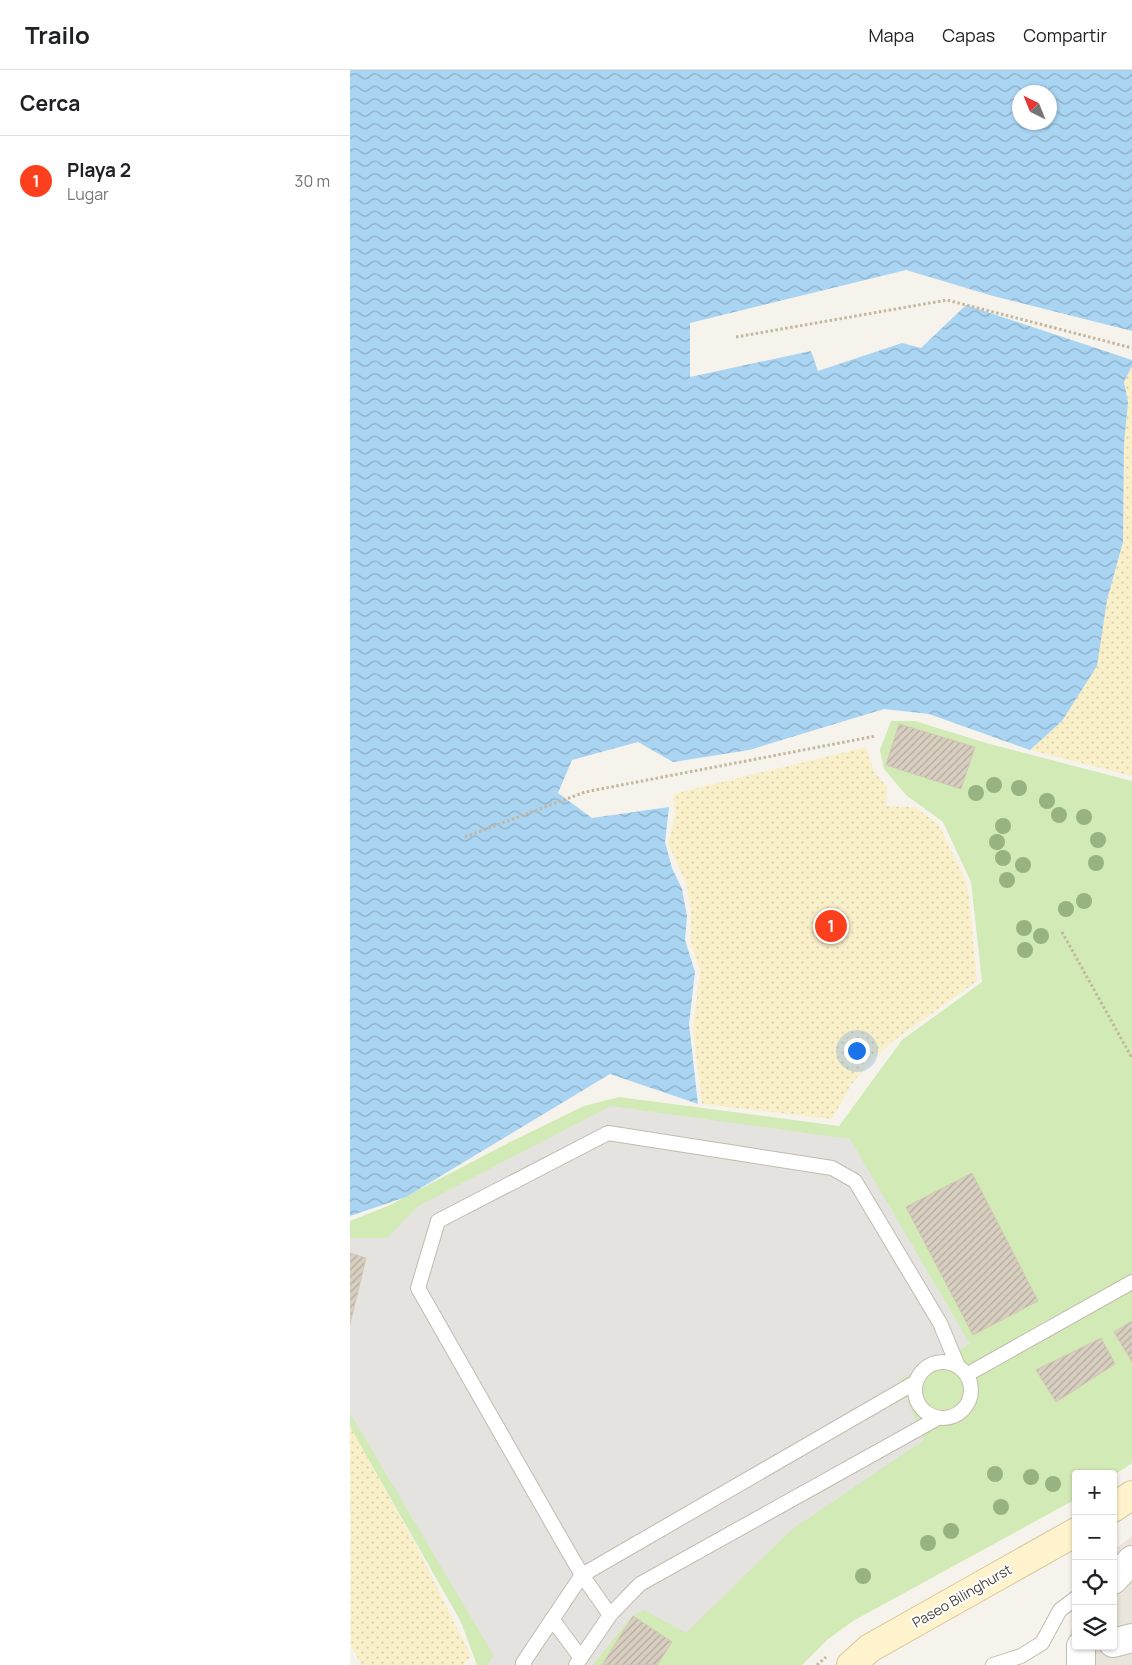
<!DOCTYPE html>
<html lang="es">
<head>
<meta charset="utf-8">
<style>
  :root { --surface:#fff; --page:#f6f6f6; --text:#202124; --muted:#757577; --line:#e0e0e0; --accent:#fc3f1d }
  body { margin:0; font-family:Manrope,sans-serif; background:var(--page); color:var(--text) }
  .controls { position:absolute; right:15px; bottom:15px; display:grid; overflow:hidden; border-radius:5px; box-shadow:0 1px 4px #0004 }
  .controls button { width:45px; height:45px; display:grid; place-items:center; padding:0; border:0; border-bottom:1px solid var(--line); background:var(--surface); color:var(--text); font:25px sans-serif }
  .compass { position:absolute; left:662px; top:15px; width:45px; height:45px; border-radius:50%; background:var(--surface); box-shadow:0 1px 4px #0004; rotate:317deg }
  .you { position:absolute; left:506px; top:980px; width:18px; height:18px; margin:-12px; border:4px solid #fff; border-radius:50%; background:#1a73e8; box-shadow:0 0 0 8px #1a73e833 }
  .badge { display:grid; place-items:center; width:32px; height:32px; border-radius:50%; background:var(--accent); color:#fff; font-size:16px; font-weight:700 }
  .pin { position:absolute; translate:-50% -50%; border:2px solid #fff; box-shadow:0 1px 5px #0006 }
  .list { margin:0; padding:0; list-style:none }
  h2 { display:flex; justify-content:space-between; align-items:center; height:65px; margin:0; padding:0 20px; font-size:21px }
  h2 small { font-size:16px; font-weight:400; color:var(--muted) }
  .list li { display:grid; grid-template-columns:32px 1fr auto; gap:15px; align-items:center; box-sizing:border-box; height:90px; padding:0 20px; border-top:1px solid var(--line) }
  .list b { display:block; font-size:19px; white-space:nowrap }
  .list p { margin:0; font-size:16px; white-space:nowrap; color:var(--muted) }
  .list em { font-size:16px; font-style:normal; color:var(--muted) }
  .icon { flex:none; width:28px; height:28px; fill:none; stroke:currentColor; stroke-width:2; stroke-linecap:round; stroke-linejoin:round }
  .map { position:relative; flex:none; width:782px; height:1595px; overflow:hidden }
  header { display:flex; align-items:center; gap:30px; box-sizing:border-box; height:70px; padding:0 25px; background:var(--surface); border-bottom:1px solid var(--line) }
  header strong { font-size:24px }
  nav { display:flex; gap:28px; margin-inline-start:auto; font-size:18px }
  main { display:flex }
  aside { flex:1; background:var(--surface) }
  .map>svg:first-child { display:block }
</style>
</head>
<body>
<header>
<strong>Trailo</strong>
<nav><a>Mapa</a><a>Capas</a><a>Compartir</a></nav>
</header>
<main>
<aside>
<h2>Cerca<small></small></h2>
<ul class="list">
<li><span class="badge">1</span><div><b>Playa 2</b><p>Lugar</p></div><em>30 m</em></li>
</ul>
</aside>
<div class="map">
<svg width="782" height="1595" viewBox="0 0 782 1595">
  <defs>
    <pattern id="sand-dots" width="8" height="8" patternUnits="userSpaceOnUse" patternTransform="scale(1.25)"><rect width="8" height="8" fill="#f9efc9"/><path d="M2 2h.1M6 6h.1" fill="none" stroke="#d7cead" stroke-width="1.8" stroke-linecap="round"/></pattern>
    <pattern id="water-waves" width="16" height="10" patternUnits="userSpaceOnUse" patternTransform="scale(1.25)"><rect width="16" height="10" fill="#a9d4f2"/><path d="M0 5q4-4 8 0t8 0" fill="none" stroke="#8caec5"/></pattern>
    <pattern id="building-hatch" width="6" height="6" patternUnits="userSpaceOnUse" patternTransform="scale(1.25)"><rect width="6" height="6" fill="#d8cfc1"/><path d="M-1 1l2-2M0 6l6-6M5 7l2-2" fill="none" stroke="#b1aa9e"/></pattern>
  </defs>
  <rect width="100%" height="100%" fill="#f6f3ec"/>
  <!-- residential -->
  <path fill="#eae5da" d="M782,1466V1595H719L718,1569L726,1546V1576H763V1481Z"/>
  <!-- green -->
  <path fill="#d2eab5" d="M541,651H565L636,673L782,711V1393L763,1406V1404H726V1429L503,1551L477,1570L452,1595H127L111,1552L0,1357V1151L38,1136L162,1071L234,1036L269,1027L489,1056L552,970L632,912L621,812L593,752L556,725L534,699L530,680Z"/>
  <!-- sand -->
  <path fill="url(#sand-dots)" d="M782,296V706L680,680L712,651L757,530L773,472L774,374L778,332L774,312Z
    M516,677L524,701L537,717L536,736L565,737L589,755L615,809L619,826L627,911L542,972L521,991L501,1015L482,1049L352,1034L343,960L350,901L340,870L341,841L337,816L318,773L325,747L323,724Z
    M0,1356L70,1483L121,1586L113,1595H12L1,1576Z"/>
  <!-- parking -->
  <path fill="#e5e3e0" d="M261,1036L500,1069L620,1274L549,1310L574,1370L441,1460L336,1563L294,1540L282,1546L243,1595H137L144,1586L0,1343V1168H37L68,1136Z"/>
  <!-- water -->
  <path fill="url(#water-waves)" fill-rule="evenodd" d="M0,0H782V261L643,226L556,200L340,253V307L461,281L468,301L552,273L571,278L616,235L782,290V296L774,312L778,332L774,374L773,472L757,530L747,596L712,651L680,680L579,644L534,639L399,680L323,692L288,672L222,690L208,723L242,748L319,737L315,772L322,798L332,819L337,846L335,870L345,902L339,954L348,1034L260,1004L56,1127L0,1146ZM670,22H700V52H670Z"/>
  <!-- building -->
  <path fill="url(#building-hatch)" stroke="#d3c7b4" d="M549,654L625,677L611,719L536,695Z
    M622,1103L688,1231L623,1265L556,1137Z
    M0,1183L16,1188L0,1254Z
    M782,1251V1292L764,1262Z
    M751,1268L765,1294L706,1332L686,1300Z
    M283,1546L322,1572L307,1595H252Z"/>
  <g fill="none" stroke-linecap="round" stroke-linejoin="round">
    <defs>
      <path id="service" d="M565 1320a28 28 0 1 1 56 0a28 28 0 1 1-56 0Z
        M618,1304L782,1212
        M260,1545L232,1505L207,1462L68,1218L88,1151L258,1063L482,1098L505,1111L590,1253L607,1294
        M202,1549L231,1588
        M174,1595L173,1593L232,1505L566,1312
        M226,1595L260,1545L290,1514L588,1348
        M643,1595L671,1586L692,1573L710,1540L726,1528"/>
      <path id="minor" d="M763,1510L782,1490
        M763,1573L782,1568
        M731,1595V1576"/>
      <path id="secondary" d="M763,1438L782,1425
        M501,1595L520,1578L726,1462"/>
    </defs>
    <!-- service casing -->
    <use href="#service" stroke="#c2bbae" stroke-width="16"/>
    <!-- minor casing -->
    <use href="#minor" stroke="#c2bbae" stroke-width="30"/>
    <!-- secondary casing -->
    <use href="#secondary" stroke="#d6c79b" stroke-width="30"/>
    <!-- path -->
    <path stroke="#c4b79f" stroke-width="3" stroke-dasharray="2.5 2.5" stroke-linecap="butt" d="M386,267L597,230L782,278
      M115,767L235,722L526,666
      M712,862L782,988
      M467,1595L476,1587"/>
    <!-- service -->
    <use href="#service" stroke="#fff" stroke-width="14"/>
    <!-- minor -->
    <use href="#minor" stroke="#fff" stroke-width="28"/>
    <!-- secondary -->
    <use href="#secondary" stroke="#fff3cd" stroke-width="28"/>
  </g>
  <!-- trees -->
  <g fill="#97b381">
    <circle cx="644" cy="715" r="8"/>
    <circle cx="669" cy="718" r="8"/>
    <circle cx="626" cy="723" r="8"/>
    <circle cx="697" cy="731" r="8"/>
    <circle cx="709" cy="745" r="8"/>
    <circle cx="734" cy="747" r="8"/>
    <circle cx="653" cy="756" r="8"/>
    <circle cx="748" cy="770" r="8"/>
    <circle cx="647" cy="772" r="8"/>
    <circle cx="653" cy="788" r="8"/>
    <circle cx="746" cy="793" r="8"/>
    <circle cx="673" cy="795" r="8"/>
    <circle cx="657" cy="810" r="8"/>
    <circle cx="734" cy="831" r="8"/>
    <circle cx="716" cy="839" r="8"/>
    <circle cx="674" cy="858" r="8"/>
    <circle cx="691" cy="866" r="8"/>
    <circle cx="675" cy="880" r="8"/>
    <circle cx="645" cy="1404" r="8"/>
    <circle cx="681" cy="1407" r="8"/>
    <circle cx="703" cy="1414" r="8"/>
    <circle cx="651" cy="1437" r="8"/>
    <circle cx="601" cy="1461" r="8"/>
    <circle cx="578" cy="1473" r="8"/>
    <circle cx="513" cy="1506" r="8"/>
  </g>
  <g text-anchor="middle" stroke-width="4" stroke-linejoin="round" paint-order="stroke">
    <!-- street labels -->
    <g font-size="14" fill="#4b4439" stroke="#fff">
      <text transform="translate(612 1526) rotate(-30)" y="5">Paseo Bilinghurst</text>
    </g>
  </g>
</svg>
<div class="controls">
<button>+</button>
<button>−</button>
<button><svg class="icon" aria-label="locate" viewBox="0 0 24 24"><circle cx="12" cy="12" r="6"/><path d="M12 2v4M12 18v4M2 12h4M18 12h4"/></svg></button>
<button><svg class="icon" aria-label="layers" viewBox="0 0 24 24"><path d="M12 4l9 5-9 5-9-5zM3 14l9 5 9-5"/></svg></button>
</div>
<svg class="compass" viewBox="-18 -18 36 36"><path d="M0-13l5 13h-10z" fill="#e53935"/><path d="M0 13l5-13h-10z" fill="#757577"/></svg>
<div class="you"></div>
<div class="pin badge" style="left:481px;top:856px">1</div>
</div>
</main>
</body>
</html>
